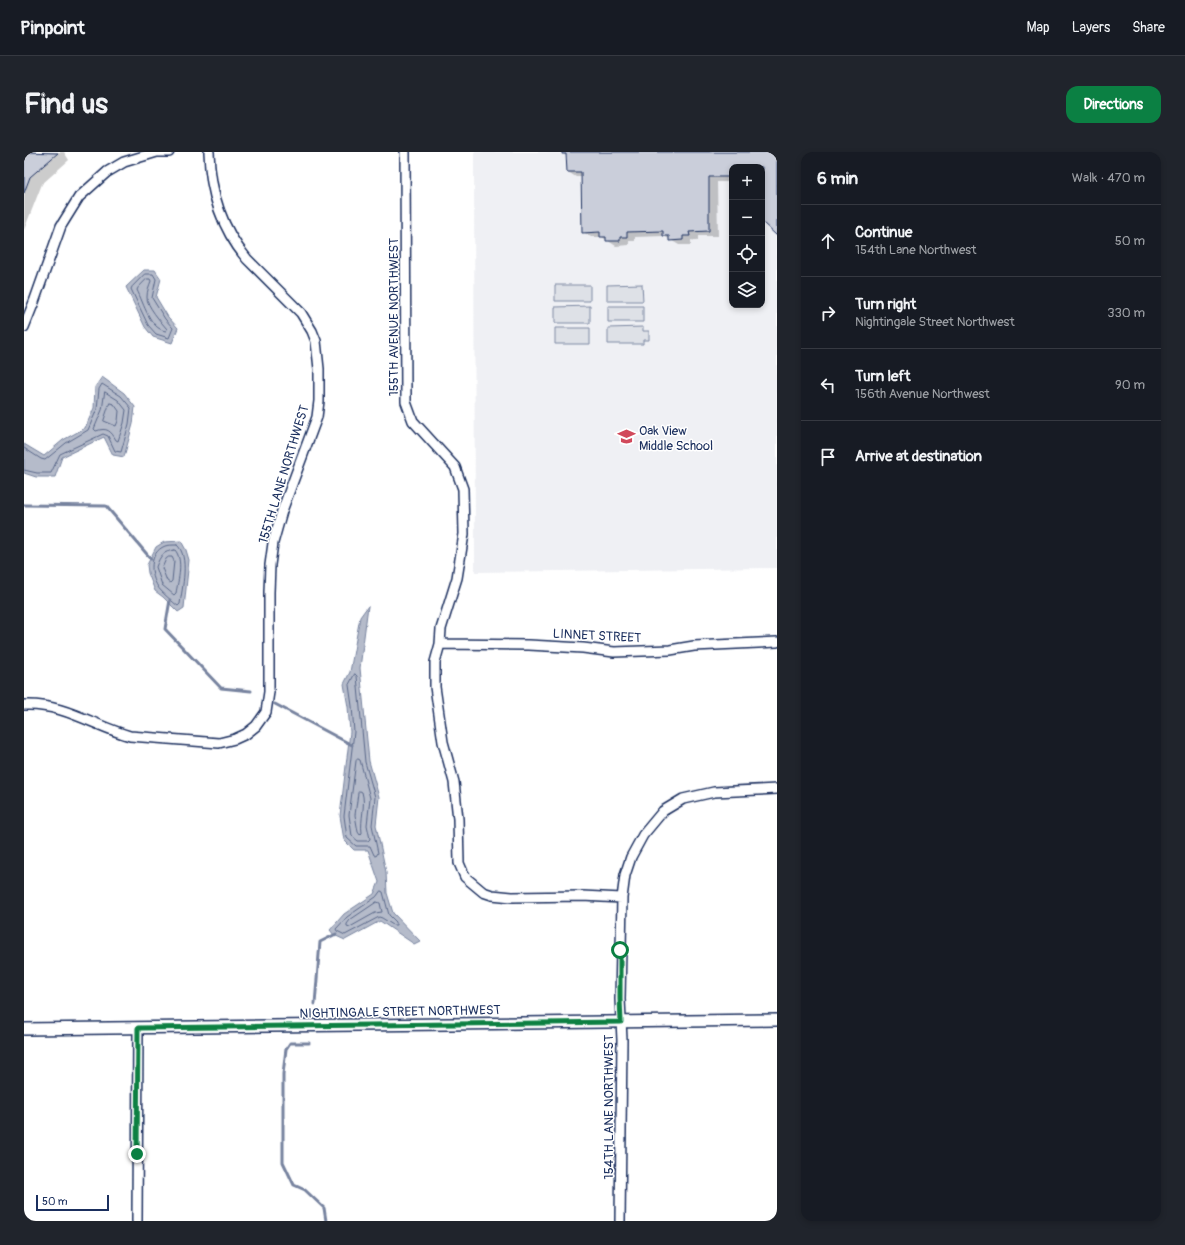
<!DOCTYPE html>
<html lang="en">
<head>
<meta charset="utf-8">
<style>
  :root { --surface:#171b24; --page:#20242c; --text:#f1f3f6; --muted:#9ea1a6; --line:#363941; --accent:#0b8043 }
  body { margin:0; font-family:Pangolin,sans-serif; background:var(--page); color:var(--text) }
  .controls { position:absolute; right:12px; top:12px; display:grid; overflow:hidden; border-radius:8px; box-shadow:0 2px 6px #0003 }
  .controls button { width:36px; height:36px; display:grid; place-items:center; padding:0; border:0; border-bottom:1px solid var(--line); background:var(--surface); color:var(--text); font:20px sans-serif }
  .scale { position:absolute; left:12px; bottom:10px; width:73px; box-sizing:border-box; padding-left:4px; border:2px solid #1b2f5e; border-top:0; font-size:11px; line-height:14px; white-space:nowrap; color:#1b2f5e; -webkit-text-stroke:3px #fff; paint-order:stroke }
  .stop { position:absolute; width:12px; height:12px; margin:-9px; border:3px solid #0b8043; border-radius:50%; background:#fff }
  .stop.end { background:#0b8043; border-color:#fff; box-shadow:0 1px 4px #0008 }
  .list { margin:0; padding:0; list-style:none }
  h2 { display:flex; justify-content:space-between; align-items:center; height:52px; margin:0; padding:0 16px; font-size:17px }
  h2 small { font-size:13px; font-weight:400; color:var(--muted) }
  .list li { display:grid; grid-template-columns:26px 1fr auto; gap:12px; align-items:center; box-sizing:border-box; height:72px; padding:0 16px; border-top:1px solid var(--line) }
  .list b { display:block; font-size:15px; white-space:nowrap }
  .list p { margin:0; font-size:13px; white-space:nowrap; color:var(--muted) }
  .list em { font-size:13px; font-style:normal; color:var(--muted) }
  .icon { flex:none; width:22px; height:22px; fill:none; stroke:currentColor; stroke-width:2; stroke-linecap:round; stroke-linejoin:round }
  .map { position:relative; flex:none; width:753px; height:1069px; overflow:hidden; border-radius:12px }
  header { display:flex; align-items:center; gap:24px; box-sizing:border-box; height:56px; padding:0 20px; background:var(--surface); border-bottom:1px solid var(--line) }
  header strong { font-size:19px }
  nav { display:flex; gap:22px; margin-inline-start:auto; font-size:14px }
  .intro { display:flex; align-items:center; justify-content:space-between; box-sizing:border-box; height:96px; padding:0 24px }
  h1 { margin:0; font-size:28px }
  .button { padding:10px 18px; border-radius:12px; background:var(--accent); color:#fff; font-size:14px; font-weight:700 }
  main { display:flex; gap:24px; padding:0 24px }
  aside { flex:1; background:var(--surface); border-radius:12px; box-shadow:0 2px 6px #0003 }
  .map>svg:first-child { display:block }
</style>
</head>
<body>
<header>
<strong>Pinpoint</strong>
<nav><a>Map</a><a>Layers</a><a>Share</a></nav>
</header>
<div class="intro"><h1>Find us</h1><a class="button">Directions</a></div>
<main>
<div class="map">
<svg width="753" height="1069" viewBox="0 0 753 1069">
  <rect width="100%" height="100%" fill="#fff"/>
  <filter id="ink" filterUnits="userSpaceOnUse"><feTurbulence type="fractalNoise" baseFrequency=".025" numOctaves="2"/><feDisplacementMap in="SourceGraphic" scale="8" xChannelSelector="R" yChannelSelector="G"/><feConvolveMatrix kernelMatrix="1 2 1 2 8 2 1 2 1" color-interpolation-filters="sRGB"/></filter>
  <g filter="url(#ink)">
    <!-- built -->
    <path fill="#eff0f4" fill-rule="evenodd" d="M450,0H753V416L451,420ZM708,15H738V153H708Z"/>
    <!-- green -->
    <path fill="#dee1e7" stroke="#7c88a2" d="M618,132L619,149H583V133Z
      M531,133H566V149H531Z
      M566,154V171H531V155Z
      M584,154H619V170H584Z
      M619,175V179H625V188H619V192H584V176Z
      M531,176H566V192H531Z"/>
    <!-- water -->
    <path fill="#b5bbca" stroke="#77839f" d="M120,118H131L137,127L132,145L144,165L154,176L148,191L129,185L121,175L102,135Z
      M78,225L100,241L111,255L109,272L100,305L89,303L80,285L38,305L31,325H12L0,321V292L20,304L39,288L61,276L70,256L71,235Z
      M157,389L162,398L165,408L160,456L154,460L139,445L131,439L124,421L123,413L132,395L140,390Z
      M344,454L336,516L345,609L355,645L352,673L362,720L363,741L369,761L396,789L390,792L356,769L321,788L310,783L306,778L320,762L350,742L355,730L344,698H330L320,688L316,664L326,580L324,555L320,532L326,520L336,465Z"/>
    <!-- shadow -->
    <path fill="#0003" d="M0,0H40L45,8L18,32L0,78Z
      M539,0H753V83L738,68V15H708V30H693L694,84H674V89L667,88V93H655L640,84L611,85V89H605V93L592,94L578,85H567L559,80L558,25H552L544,20L543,4L539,2Z"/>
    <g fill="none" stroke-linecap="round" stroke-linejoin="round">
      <!-- shore -->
      <path stroke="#596789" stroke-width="1" d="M121,122H129L132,127L128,146L141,167L149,176L145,186L132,182L124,173L107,137L108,135Z
        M123,127H126L127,129C125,134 123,139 123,145C122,153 137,170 143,177L142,179C126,177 120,152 113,138L114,136Z
        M81,240L94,248L102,258L100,271L94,289L92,288C87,279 83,275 72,279L70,277L78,258Z
        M86,251L90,252L95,259L94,269L92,274L80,269Z
        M0,296L17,307L21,308L42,291L64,278L73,257L75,237L78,232L97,244L107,256L105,272L97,300L91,299L84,284L79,282L36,302L27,321H13L0,318
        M153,393C166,404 158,437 156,452L154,454C151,452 135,438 134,435C126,423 124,401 141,394C144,393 149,393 153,393Z
        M151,398C160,408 154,429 152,441L150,443L138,433L132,415C136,404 139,399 151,398Z
        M145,405H148L150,409L148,429L146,431L143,429L138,416L142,407Z
        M331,522L333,524L341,610L351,645L348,673L354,701L352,704L350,703L346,694H332L323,686L320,664L330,580L328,554L325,533Z
        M334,607L336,608L346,646L343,673L346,687L344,689H334L328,684L325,663L332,609Z
        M336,639L338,640C342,653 336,667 338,681L336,683L334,680L331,663L334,641Z
        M357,739L359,740L365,763L372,770V773H369L358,766L355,765L321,783L313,779L312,777L323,765L352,745Z
        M353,750L356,751L358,760L351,761L326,775L323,774V772L326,768Z"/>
      <!-- stream -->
      <path stroke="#77839f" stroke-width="3" d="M0,353L82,354L127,407
        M146,448L141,477L197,536L227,539
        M251,552L328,593
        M291,852L296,790L312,782
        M285,891H266L262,897L259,922V1010L270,1033L281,1038L300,1056L302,1069"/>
    </g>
    <!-- building -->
    <path fill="#caceda" stroke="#1b2f5e" d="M0,0L34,1L6,25L0,41Z
      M538,0H753V84L738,70V15H708V25H685V79L665,80L666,84H659V88L645,89V84H639V79L603,80V85H596V89H582V85H576V80L558,81L557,20H543L542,2H538Z"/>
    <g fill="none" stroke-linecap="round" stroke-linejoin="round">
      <defs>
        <path id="minor" d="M381,0L382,250L389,269L431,315L439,337L440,382L433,426L417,477L416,492L411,510V535L419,590L430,630L434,667L435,711L441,725L459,740L468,743L488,745L558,744L598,746
          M0,175L10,150L37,74L55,45L83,20L100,10L133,0H145
          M416,492L505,493L559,496L590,500L646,498L670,494L753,490
          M0,553C39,551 70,574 106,584L195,591L211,587L222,582L232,574L242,560L245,540V440L246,413L249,391L258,359L293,265L295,249V217L292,189L288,179L277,161L223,107C198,77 186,39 185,0
          M113,1069L114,876
          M596,1069L598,888L596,847L598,746L601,723L607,705L619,683L639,659L659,647L690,640L753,637"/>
        <path id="tertiary" d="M0,877L753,868"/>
      </defs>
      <!-- minor casing -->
      <use href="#minor" stroke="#1b2f5e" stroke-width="12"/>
      <!-- tertiary casing -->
      <use href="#tertiary" stroke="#1b2f5e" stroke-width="14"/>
      <!-- minor -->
      <use href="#minor" stroke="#fff" stroke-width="9"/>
      <!-- tertiary -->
      <use href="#tertiary" stroke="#fff" stroke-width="11"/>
    </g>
  </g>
  <g fill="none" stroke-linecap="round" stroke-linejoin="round" filter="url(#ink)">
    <!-- route -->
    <path stroke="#0b8043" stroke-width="5" d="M113,1002L114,876L597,870L596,847V798"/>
  </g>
  <!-- icons -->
  <defs>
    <symbol id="school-bare" viewBox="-9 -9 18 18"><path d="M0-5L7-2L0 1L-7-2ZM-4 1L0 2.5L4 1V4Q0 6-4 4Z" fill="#d1495b" stroke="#fff" stroke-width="2.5" paint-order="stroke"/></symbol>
  </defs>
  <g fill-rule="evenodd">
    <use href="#school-bare" x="590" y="272" width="25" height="25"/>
  </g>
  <g text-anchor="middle" stroke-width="3" stroke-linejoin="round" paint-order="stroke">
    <!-- street labels -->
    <g font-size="13" fill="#1b2f5e" stroke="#fff">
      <text transform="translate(369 165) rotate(-90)" y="5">155TH AVENUE NORTHWEST</text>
      <text transform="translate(259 322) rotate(-73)" y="5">155TH LANE NORTHWEST</text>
      <text transform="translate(573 483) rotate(3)" y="5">LINNET STREET</text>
      <text transform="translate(376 859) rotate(-1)" y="5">NIGHTINGALE STREET NORTHWEST</text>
      <text transform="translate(584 955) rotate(-90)" y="5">154TH LANE NORTHWEST</text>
    </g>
    <!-- poi labels -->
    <g font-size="13" fill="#1b2f5e" stroke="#fff" text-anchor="start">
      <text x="615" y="283">Oak View<tspan x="615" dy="15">Middle School</tspan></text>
    </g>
  </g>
</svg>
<div class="controls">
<button>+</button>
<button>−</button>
<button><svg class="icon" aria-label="locate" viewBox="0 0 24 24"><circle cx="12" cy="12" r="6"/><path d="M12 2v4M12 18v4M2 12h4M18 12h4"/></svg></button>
<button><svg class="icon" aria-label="layers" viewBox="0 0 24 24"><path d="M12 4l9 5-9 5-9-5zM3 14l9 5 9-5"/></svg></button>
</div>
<div class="scale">50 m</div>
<div class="stop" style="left:596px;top:798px"></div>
<div class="stop end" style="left:113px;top:1002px"></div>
</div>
<aside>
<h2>6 min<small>Walk · 470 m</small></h2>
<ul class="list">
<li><svg class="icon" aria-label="ahead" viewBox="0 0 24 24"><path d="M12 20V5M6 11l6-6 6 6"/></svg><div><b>Continue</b><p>154th Lane Northwest</p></div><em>50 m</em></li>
<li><svg class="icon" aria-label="right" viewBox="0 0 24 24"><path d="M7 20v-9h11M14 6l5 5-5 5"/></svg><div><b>Turn right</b><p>Nightingale Street Northwest</p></div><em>330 m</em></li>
<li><svg class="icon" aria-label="left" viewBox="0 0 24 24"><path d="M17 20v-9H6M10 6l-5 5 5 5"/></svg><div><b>Turn left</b><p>156th Avenue Northwest</p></div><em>90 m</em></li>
<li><svg class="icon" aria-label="arrive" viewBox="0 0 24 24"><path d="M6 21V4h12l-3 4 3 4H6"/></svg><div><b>Arrive at destination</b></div></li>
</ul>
</aside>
</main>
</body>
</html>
